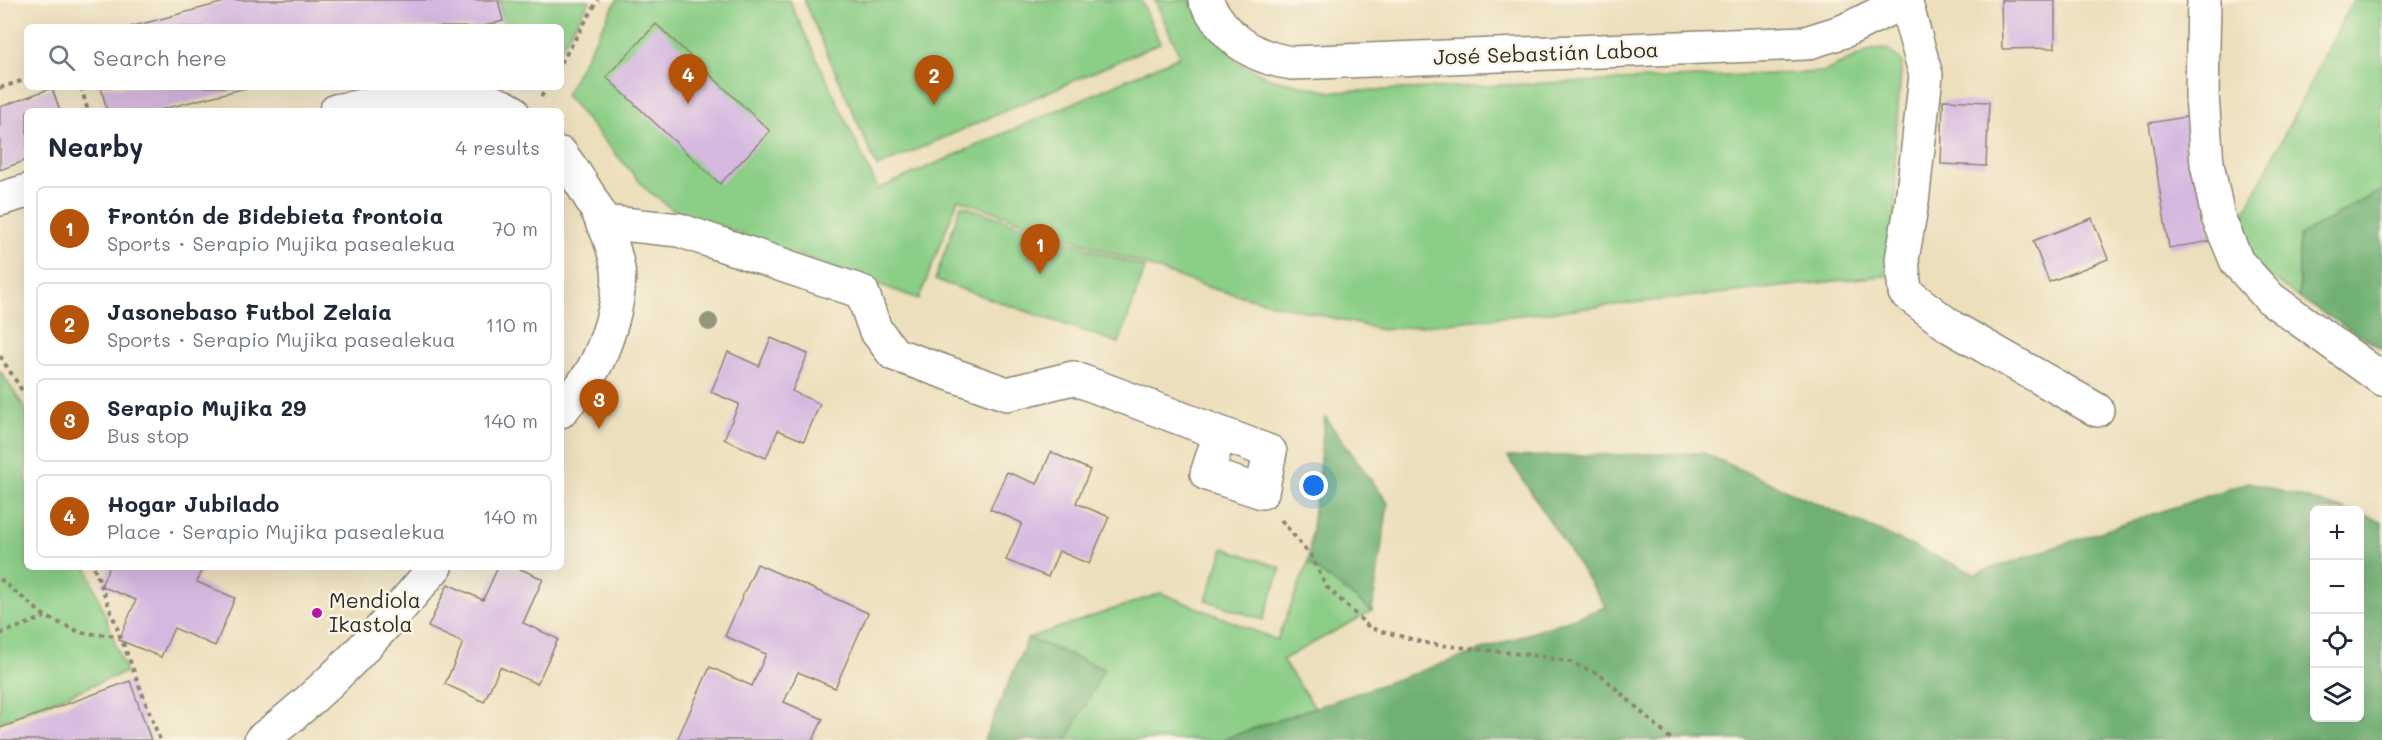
<!DOCTYPE html>
<html lang="en">
<head>
<meta charset="utf-8">
<style>
  :root { --surface:#fff; --page:#f6f6f7; --text:#1f2937; --muted:#747a83; --line:#e0e1e3; --accent:#b45309 }
  body { margin:0; font-family:Mali,sans-serif; background:var(--page); color:var(--text) }
  .controls { position:absolute; right:18px; bottom:18px; display:grid; overflow:hidden; border-radius:9px; box-shadow:0 6px 24px #0002 }
  .controls button { width:54px; height:54px; display:grid; place-items:center; padding:0; border:0; border-bottom:2px solid var(--line); background:var(--surface); color:var(--text); font:30px sans-serif }
  .you { position:absolute; left:1314px; top:486px; width:21px; height:21px; margin:-15px; border:4px solid #fff; border-radius:50%; background:#1a73e8; box-shadow:0 0 0 9px #1a73e833 }
  .badge { display:grid; place-items:center; width:39px; height:39px; border-radius:50%; background:var(--accent); color:#fff; font-size:20px; font-weight:700 }
  .pin { position:absolute; translate:-50% -50px; filter:drop-shadow(0 2px 3px #0008) }
  .pin::after { content:''; position:absolute; top:32px; width:21px; height:18px; background:inherit; clip-path:polygon(0 0,100% 0,50% 100%) }
  .list { margin:0; padding:0; list-style:none }
  h2 { display:flex; justify-content:space-between; align-items:center; height:78px; margin:0; padding:0 24px; font-size:26px }
  h2 small { font-size:20px; font-weight:400; color:var(--muted) }
  .list li { display:grid; grid-template-columns:39px 1fr auto; gap:18px; align-items:center; box-sizing:border-box; height:84px; margin:0 12px 12px; padding:0 12px; border:2px solid var(--line); border-radius:9px }
  .list b { display:block; font-size:22px; white-space:nowrap }
  .list p { margin:0; font-size:20px; white-space:nowrap; color:var(--muted) }
  .list em { font-size:20px; font-style:normal; color:var(--muted) }
  .icon { flex:none; width:33px; height:33px; fill:none; stroke:currentColor; stroke-width:2; stroke-linecap:round; stroke-linejoin:round }
  .map { position:relative; flex:none; width:2382px; height:740px; overflow:hidden }
  .search { position:absolute; background:var(--surface); box-shadow:0 6px 24px #0002; left:24px; top:24px; width:540px; height:66px; display:flex; align-items:center; gap:15px; box-sizing:border-box; padding:0 21px; border-radius:9px; color:var(--muted); font-size:22px }
  .panel { position:absolute; background:var(--surface); box-shadow:0 6px 24px #0002; left:24px; top:108px; width:540px; height:462px; border-radius:9px }
  .map>svg:first-child { display:block }
</style>
</head>
<body>
<div class="map">
<svg width="2382" height="740" viewBox="0 0 2382 740">
  <rect width="100%" height="100%" fill="#fcf5e5"/>
  <filter id="ink" filterUnits="userSpaceOnUse"><feTurbulence type="fractalNoise" baseFrequency=".0167" numOctaves="2"/><feDisplacementMap in="SourceGraphic" scale="12" xChannelSelector="R" yChannelSelector="G"/><feConvolveMatrix kernelMatrix="1 2 1 2 8 2 1 2 1" color-interpolation-filters="sRGB"/></filter>
  <filter id="wash" filterUnits="userSpaceOnUse"><feTurbulence type="fractalNoise" baseFrequency=".008" numOctaves="4" result="noise"/><feDisplacementMap in="SourceGraphic" scale="24" xChannelSelector="R" yChannelSelector="G"/><feGaussianBlur stdDeviation="1.35" result="paint"/><feColorMatrix in="noise" values="0 0 0 0 0 0 0 0 0 0 0 0 0 0 0 0 0 1.4 0 .05"/><feComposite in="paint" operator="in"/></filter>
  <g filter="url(#wash)">
    <rect width="100%" height="100%" fill="#ecdfbc"/>
    <!-- green -->
    <path fill="#8bce86" stroke="#5b7c58" stroke-width="1.5" d="M499,0H590L561,48V27H504Z
      M617,0H789L878,189L1180,56L1155,0H1194L1239,63L1269,78L1331,92L1823,72L1871,50L1887,49L1902,61L1895,142L1896,235L1891,275L1382,330L1213,289L958,199L919,299L672,209L646,189L565,95Z
      M804,0H1141L1160,43L877,167Z
      M2353,0H2382V190L2299,236V298L2228,245Z
      M961,205L1145,268L1119,343L935,280Z
      M0,371L27,411V567H87L126,672L0,722Z
      M1224,548L1281,568L1263,620L1206,600Z
      M1308,563L1372,611L1282,660L1315,707L1221,740H1067L1104,669L1028,638L1161,593L1277,640Z"/>
    <!-- forest -->
    <path fill="#70b173" stroke="#4e6e4f" stroke-width="1.5" d="M2382,190V349L2299,298V236Z
      M1325,417L1388,503L1372,611L1308,563Z
      M1703,453L1975,574L2249,482L2347,510H2314V718H2360V514L2382,521V740H1221L1606,607L1508,457Z
      M1028,638L1104,669L1067,740H984Z"/>
    <g id="blocks">
      <!-- building -->
      <path fill="#d5b8e0" d="M232,0H498L503,21L481,27H130Z
        M2001,0H2055V48L2002,49Z
        M656,24L770,131L720,184L606,77Z
        M101,87H246V88L155,111H107Z
        M52,88L60,111H27V160L0,170V107Z
        M1943,100L1989,102L1986,166L1941,164Z
        M2191,116L2212,241L2169,248L2149,123Z
        M2092,218L2108,259L2049,282L2033,241Z
        M771,338L808,354L792,391L820,404L804,441L778,430L766,458L724,439L739,404L711,392L728,352L759,366Z
        M1051,452L1090,470L1076,503L1109,517L1089,564L1059,551L1048,577L1006,560L1022,523L990,509L1007,472L1037,484Z
        M757,564L868,613L835,688L798,672L784,702L823,719L813,740H677L710,667L752,686L766,654L725,636Z
        M109,567H203L197,582L235,598L215,646L174,628L161,657L119,640L136,600L101,586Z
        M498,567H516L543,579L523,623L558,639L537,684L500,667L484,702L445,684L463,643L428,627L448,584L483,600Z
        M130,681L151,740H0V728Z"/>
    </g>
  </g>
  <g filter="url(#ink)">
    <use href="#blocks" fill-opacity="0" stroke="#8c8574" stroke-width="1.5"/>
    <g fill="none" stroke-linecap="round" stroke-linejoin="round">
      <defs>
        <path id="minor" d="M1205,0C1225,37 1250,57 1292,63L1806,43L1844,31L1905,1
          M1905,0L1926,75L1912,202L1902,259L1905,292L1951,327L2097,410
          M2204,0L2202,96L2207,164L2218,217L2237,262L2270,298L2382,379
          M336,111C386,101 466,83 512,111
          M561,154C586,188 611,227 618,269C622,298 606,347 592,371C584,385 571,398 561,411
          M0,199L27,191
          M602,222L679,230L862,292L875,329L894,354L1007,394L1073,378L1220,433L1207,474L1262,492L1270,452L1220,433
          M261,740C327,691 383,629 435,567"/>
      </defs>
      <!-- minor casing -->
      <use href="#minor" stroke="#8c8574" stroke-width="36"/>
      <!-- path -->
      <path stroke="#8c8574" stroke-width="4" stroke-dasharray="4.5 4.5" stroke-linecap="butt" d="M561,63L598,0
        M81,87L88,111
        M0,88L27,79
        M541,97L547,87
        M0,356L27,398
        M1281,520L1311,556L1327,587L1370,628L1430,644L1539,656L1570,662L1601,675L1672,740
        M94,567L160,740
        M0,579L46,617L82,633L120,636
        M0,634L45,617"/>
      <!-- minor -->
      <use href="#minor" stroke="#fff" stroke-width="33"/>
    </g>
    <!-- trees -->
    <circle fill="#92977b" cx="709" cy="322" r="9"/>
  </g>
  <!-- markers -->
  <circle fill="#b5179e" stroke="#fcf5e5" stroke-width="2" cx="317" cy="613" r="6"/>
  <g text-anchor="middle" stroke-width="5" stroke-linejoin="round" paint-order="stroke">
    <!-- street labels -->
    <g font-size="21" fill="#2b2b2b" stroke="#fcf5e5">
      <text transform="translate(1546 54) rotate(-2)" y="7">José Sebastián Laboa</text>
    </g>
    <!-- poi labels -->
    <g font-size="21" fill="#2b2b2b" stroke="#fcf5e5" text-anchor="start">
      <text x="329" y="608">Mendiola<tspan x="329" dy="24">Ikastola</tspan></text>
    </g>
  </g>
</svg>
<div class="controls">
<button>+</button>
<button>−</button>
<button><svg class="icon" aria-label="locate" viewBox="0 0 24 24"><circle cx="12" cy="12" r="6"/><path d="M12 2v4M12 18v4M2 12h4M18 12h4"/></svg></button>
<button><svg class="icon" aria-label="layers" viewBox="0 0 24 24"><path d="M12 4l9 5-9 5-9-5zM3 14l9 5 9-5"/></svg></button>
</div>
<div class="you"></div>
<div class="pin badge" style="left:1040px;top:274px">1</div>
<div class="pin badge" style="left:934px;top:105px">2</div>
<div class="pin badge" style="left:599px;top:429px">3</div>
<div class="pin badge" style="left:688px;top:104px">4</div>
<div class="search"><svg class="icon" aria-label="search" viewBox="0 0 24 24"><circle cx="10" cy="10" r="6"/><path d="M15 15l6 6"/></svg>Search here</div>
<section class="panel">
<h2>Nearby<small>4 results</small></h2>
<ul class="list">
<li><span class="badge">1</span><div><b>Frontón de Bidebieta frontoia</b><p>Sports · Serapio Mujika pasealekua</p></div><em>70 m</em></li>
<li><span class="badge">2</span><div><b>Jasonebaso Futbol Zelaia</b><p>Sports · Serapio Mujika pasealekua</p></div><em>110 m</em></li>
<li><span class="badge">3</span><div><b>Serapio Mujika 29</b><p>Bus stop</p></div><em>140 m</em></li>
<li><span class="badge">4</span><div><b>Hogar Jubilado</b><p>Place · Serapio Mujika pasealekua</p></div><em>140 m</em></li>
</ul>
</section>
</div>
</body>
</html>
